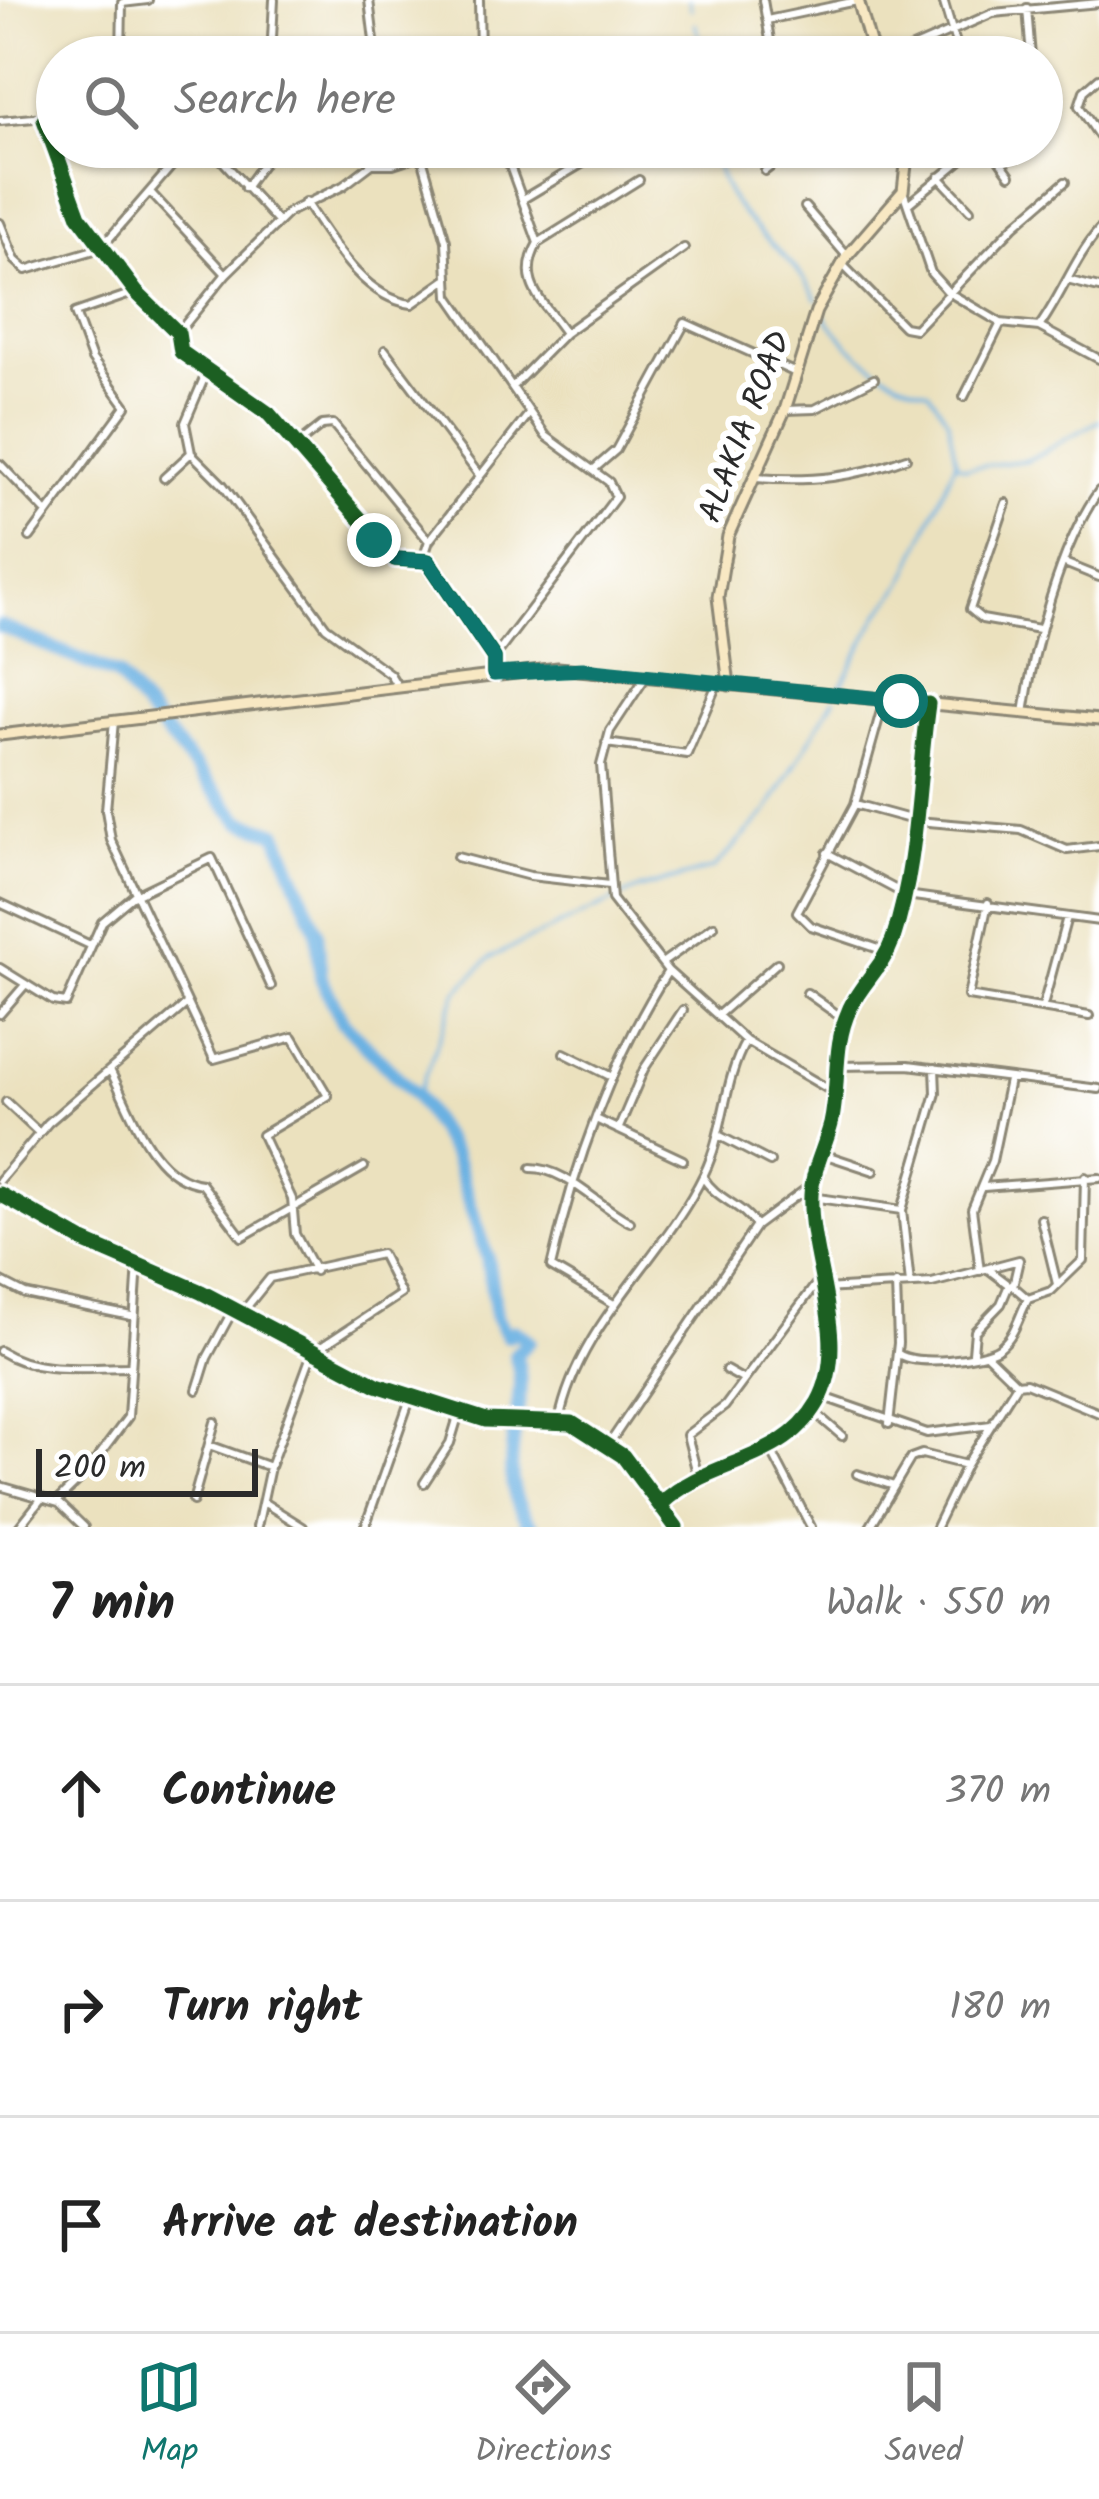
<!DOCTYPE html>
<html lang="en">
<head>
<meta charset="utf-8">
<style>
  :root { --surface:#fff; --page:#f2f2f2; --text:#222; --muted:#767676; --line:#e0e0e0; --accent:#0f766e }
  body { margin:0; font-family:Kalam,sans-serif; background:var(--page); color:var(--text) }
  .scale { position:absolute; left:36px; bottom:30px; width:222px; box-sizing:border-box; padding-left:12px; border:6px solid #2b2b2b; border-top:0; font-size:33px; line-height:42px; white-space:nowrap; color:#2b2b2b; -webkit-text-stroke:9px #fff; paint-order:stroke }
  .stop { position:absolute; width:36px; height:36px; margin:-27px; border:9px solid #0f766e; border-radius:50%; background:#fff }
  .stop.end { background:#0f766e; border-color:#fff; box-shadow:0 3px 12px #0008 }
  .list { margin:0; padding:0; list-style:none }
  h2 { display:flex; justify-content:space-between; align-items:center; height:156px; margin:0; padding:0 48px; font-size:51px }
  h2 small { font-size:39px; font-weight:400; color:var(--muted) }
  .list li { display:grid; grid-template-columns:78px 1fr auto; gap:36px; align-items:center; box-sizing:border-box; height:216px; padding:0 48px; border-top:3px solid var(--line) }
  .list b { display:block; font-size:45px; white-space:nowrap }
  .list em { font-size:39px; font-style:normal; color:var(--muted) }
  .icon { flex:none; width:66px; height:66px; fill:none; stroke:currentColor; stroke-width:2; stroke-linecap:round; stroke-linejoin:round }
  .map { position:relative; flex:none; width:1099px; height:1527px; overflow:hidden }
  .search { position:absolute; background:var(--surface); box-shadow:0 3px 9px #0004; left:36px; right:36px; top:36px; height:132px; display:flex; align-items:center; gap:30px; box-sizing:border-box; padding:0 42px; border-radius:66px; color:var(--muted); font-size:45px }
  .sheet { height:804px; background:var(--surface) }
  nav { display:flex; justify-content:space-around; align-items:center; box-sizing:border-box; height:168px; border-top:3px solid var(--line); background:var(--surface); font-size:33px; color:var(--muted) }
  nav a { display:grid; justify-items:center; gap:6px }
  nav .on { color:var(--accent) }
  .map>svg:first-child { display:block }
</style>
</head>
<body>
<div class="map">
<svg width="1099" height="1527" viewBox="0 0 1099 1527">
  <rect width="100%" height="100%" fill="#fff"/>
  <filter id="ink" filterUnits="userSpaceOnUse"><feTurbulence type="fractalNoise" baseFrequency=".00833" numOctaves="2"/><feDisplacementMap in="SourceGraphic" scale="24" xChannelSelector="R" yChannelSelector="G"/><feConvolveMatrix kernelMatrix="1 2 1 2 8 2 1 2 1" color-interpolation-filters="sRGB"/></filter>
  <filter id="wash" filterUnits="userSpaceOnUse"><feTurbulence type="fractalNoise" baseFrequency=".004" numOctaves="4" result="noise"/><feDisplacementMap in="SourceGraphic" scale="48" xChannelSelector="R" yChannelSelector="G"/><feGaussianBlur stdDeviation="2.7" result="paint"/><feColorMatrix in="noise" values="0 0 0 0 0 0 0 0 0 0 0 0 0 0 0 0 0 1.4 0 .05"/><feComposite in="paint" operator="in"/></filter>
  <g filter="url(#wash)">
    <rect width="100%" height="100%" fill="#ebe1be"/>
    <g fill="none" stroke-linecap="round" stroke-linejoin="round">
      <!-- stream -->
      <path stroke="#6bb1e2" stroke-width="3" d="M689,0L691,9
        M695,24L707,57
        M714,147C721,222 786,240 817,300
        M821,308C843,349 885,380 929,391L948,420L956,461L903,584L878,616L838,691
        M957,464L965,468L1028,460L1099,421
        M417,1097L457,991L491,957L639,889L714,868L767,812L834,699
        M516,1527L528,1522"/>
      <!-- river -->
      <path stroke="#6bb1e2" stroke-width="14" d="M0,626L117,675L240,821L277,833L317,931L321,978L343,1022L417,1097L454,1155L487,1257L496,1317L507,1336L515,1331L529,1341L515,1355C535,1402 485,1470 532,1527"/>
    </g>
  </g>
  <g filter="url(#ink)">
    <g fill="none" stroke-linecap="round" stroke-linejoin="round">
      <defs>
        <path id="street" d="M369,0L376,57
          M479,0L480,57
          M763,0L773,57
          M943,0L960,57
          M1027,8L1031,57
          M767,20L857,1
          M121,57L122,3L148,0
          M271,57L274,0
          M587,57L597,52
          M892,57L993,13L1099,3
          M1099,78L1084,91L1079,106L1099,136
          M44,120L79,216L136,292L178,333L181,352L269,414L395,559L428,561L494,658V673
          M0,121L57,116
          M210,147L278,222
          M419,147L446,241L449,296L546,436L609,482L616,497L494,658
          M503,147L538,243C516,282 542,300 565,333
          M990,147L1010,175
          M765,171L796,147
          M939,177L970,210
          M245,188L275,147
          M903,191L931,273L948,292L1001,323L1039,327L1099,359
          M151,193L226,274
          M523,199L583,163L599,147
          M305,202C330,239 363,298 412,304L446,280
          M908,204L977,147
          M805,207L847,256
          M0,223L15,260L26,270L101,248L188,147
          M538,243L639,180
          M843,265L904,327L915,329L1014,226L1065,182
          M1071,281L1099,288
          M1039,327C1062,295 1074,259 1099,230
          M178,333L226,274L289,212L343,186L372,164H393L420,155
          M385,350L479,475
          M208,369L185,423L191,453L223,485L326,627L390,674L398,687
          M513,386L565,333L684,248
          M964,397L1001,323
          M785,410L815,409L874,379
          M297,445L322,425L333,424L429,541
          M0,464L45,511
          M593,470L616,450L685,323L796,373
          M164,478L191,453
          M756,478C811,482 854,478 906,458
          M1006,503L970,609L982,619L1039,629
          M30,537L126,406L92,359L75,313L136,292
          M423,559L429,541L529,414
          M1067,564L1099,577
          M647,675L610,731L601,765L612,899L668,971L746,1041L835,1093
          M884,700L855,804L797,912L811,926L888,952
          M1024,713C1033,649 1061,543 1099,491
          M114,721L106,810L111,840L214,1059L293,1037L328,1096L262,1135L292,1199L295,1234L315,1271
          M606,743L687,754L717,684
          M855,804L917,821L1021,830L1067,850L1099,846
          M827,853L906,895L1099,921
          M457,857L530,876L609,885
          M0,903L90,945
          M988,903L968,996L1089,1016
          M662,963L714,926
          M0,968L53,1001L66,1003L102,922L133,896L212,858L271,986
          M807,993L845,1020
          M1043,1006L1067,917
          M0,1014L25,985
          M718,1015L777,963
          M564,1053L612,1077
          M836,1066L908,1065L1099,1089
          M110,1070C132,1112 151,1178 202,1184L242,1237L364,1167
          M6,1102L38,1132
          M598,1120L683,1160
          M618,1130L644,1069L683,1010
          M720,1136L770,1162
          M823,1154L874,1171
          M531,1168C566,1168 598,1206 630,1222
          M703,1177C716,1200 743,1204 756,1226
          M0,1180L48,1123L185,1005
          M984,1187L1099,1178
          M811,1197L902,1210
          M1041,1219L1057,1284
          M980,1271L972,1209L992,1161L1009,1080
          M0,1281L25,1294L131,1316
          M910,1284L902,1210L936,1093L935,1068
          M823,1289L932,1283L1019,1260L1013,1286L1028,1299
          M1028,1299L1051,1291L1083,1260L1085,1177
          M614,1304L551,1267C574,1165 612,1059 668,971
          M241,1314L270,1278L381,1254L401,1294L312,1353L270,1467L257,1527
          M0,1351C38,1375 86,1367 128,1367
          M897,1353C914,1367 983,1359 999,1348C1016,1335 1018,1317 1028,1299
          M973,1353L975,1331L1001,1304L1009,1285L988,1269
          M987,1355L1017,1384L1026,1383L1099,1413
          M726,1370L744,1380
          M197,1390L207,1358L233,1310
          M821,1396L927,1433L991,1425
          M813,1411L842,1436
          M559,1421C578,1324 663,1259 704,1174C725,1131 723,1081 746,1041
          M889,1424L898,1343L896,1284
          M609,1444L756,1226L811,1185
          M209,1445L270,1467
          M772,1452L811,1527
          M857,1474L894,1486
          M698,1477L687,1435L725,1406L819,1280
          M424,1483L450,1443L459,1413
          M0,1486L59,1503L84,1527
          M193,1501L215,1422
          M56,1502L87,1472L128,1417L138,1263
          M263,1502L303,1527
          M661,1504C710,1457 781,1466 818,1402C852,1341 808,1260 811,1195C812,1171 825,1147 831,1124C840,1084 832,1046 850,1008C862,982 883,967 893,939C918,863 917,783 928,704
          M19,1527L42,1498
          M365,1527L410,1399
          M870,1527L911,1458L922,1454L966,1465
          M936,1527L966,1465L1017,1384"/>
        <path id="secondary" d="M858,0L874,57
          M729,685L718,597L728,536L785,410L816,311L847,256L903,191L908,147
          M0,735L558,668L1099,720
          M0,1194L83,1241L201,1292L377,1385L486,1420L572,1423L623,1456L676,1527"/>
      </defs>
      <!-- street casing -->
      <use href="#street" stroke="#8b8674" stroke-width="12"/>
      <!-- secondary casing -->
      <use href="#secondary" stroke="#8b8674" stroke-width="15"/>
      <!-- street -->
      <use href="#street" stroke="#fff" stroke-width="6"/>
      <!-- secondary -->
      <use href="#secondary" stroke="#f8e8c3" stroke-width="9"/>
      <defs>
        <path id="cycleway" d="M44,120L79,216L136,292L178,333L181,352L269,414L395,559L428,561L494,658V673
          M0,1194L83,1241L201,1292L377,1385L486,1420L572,1423L623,1456L676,1527
          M661,1504C710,1457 781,1466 818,1402C852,1341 808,1260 811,1195C812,1171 825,1147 831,1124C840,1084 832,1046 850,1008C862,982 883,967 893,939C918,863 917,783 928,704"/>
      </defs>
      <!-- cycleway casing -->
      <use href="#cycleway" stroke="#fff" stroke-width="22"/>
      <!-- cycleway -->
      <use href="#cycleway" stroke="#1b5e20" stroke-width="15"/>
    </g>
  </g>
  <g fill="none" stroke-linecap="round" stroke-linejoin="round" filter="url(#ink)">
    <!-- route -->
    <path stroke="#0f766e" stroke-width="15" d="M374,540L395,559L428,561L494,658V674L583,669L901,701"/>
  </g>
  <g text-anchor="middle" stroke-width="12" stroke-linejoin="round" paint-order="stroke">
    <!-- street labels -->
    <g font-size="33" fill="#2b2b2b" stroke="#fff">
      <text transform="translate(743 426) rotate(-69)" y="12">ALAKIA ROAD</text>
    </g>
  </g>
</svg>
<div class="scale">200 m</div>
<div class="stop" style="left:901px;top:701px"></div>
<div class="stop end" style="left:374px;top:540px"></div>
<div class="search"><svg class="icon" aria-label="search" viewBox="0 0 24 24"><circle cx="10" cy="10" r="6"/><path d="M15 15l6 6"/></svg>Search here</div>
</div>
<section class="sheet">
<h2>7 min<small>Walk · 550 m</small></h2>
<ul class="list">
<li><svg class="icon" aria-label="ahead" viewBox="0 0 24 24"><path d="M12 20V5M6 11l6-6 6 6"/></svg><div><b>Continue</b></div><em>370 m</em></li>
<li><svg class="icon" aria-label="right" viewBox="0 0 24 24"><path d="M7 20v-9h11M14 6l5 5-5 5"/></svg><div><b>Turn right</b></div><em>180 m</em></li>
<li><svg class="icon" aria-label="arrive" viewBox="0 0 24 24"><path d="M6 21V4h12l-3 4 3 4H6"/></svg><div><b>Arrive at destination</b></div></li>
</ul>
</section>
<nav>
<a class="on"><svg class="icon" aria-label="map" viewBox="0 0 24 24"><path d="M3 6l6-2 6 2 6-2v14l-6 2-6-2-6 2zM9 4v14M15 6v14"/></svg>Map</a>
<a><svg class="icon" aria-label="directions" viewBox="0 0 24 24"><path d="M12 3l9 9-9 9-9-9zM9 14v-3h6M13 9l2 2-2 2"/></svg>Directions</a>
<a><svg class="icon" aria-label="saved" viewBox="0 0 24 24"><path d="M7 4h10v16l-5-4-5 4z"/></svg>Saved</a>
</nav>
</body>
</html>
